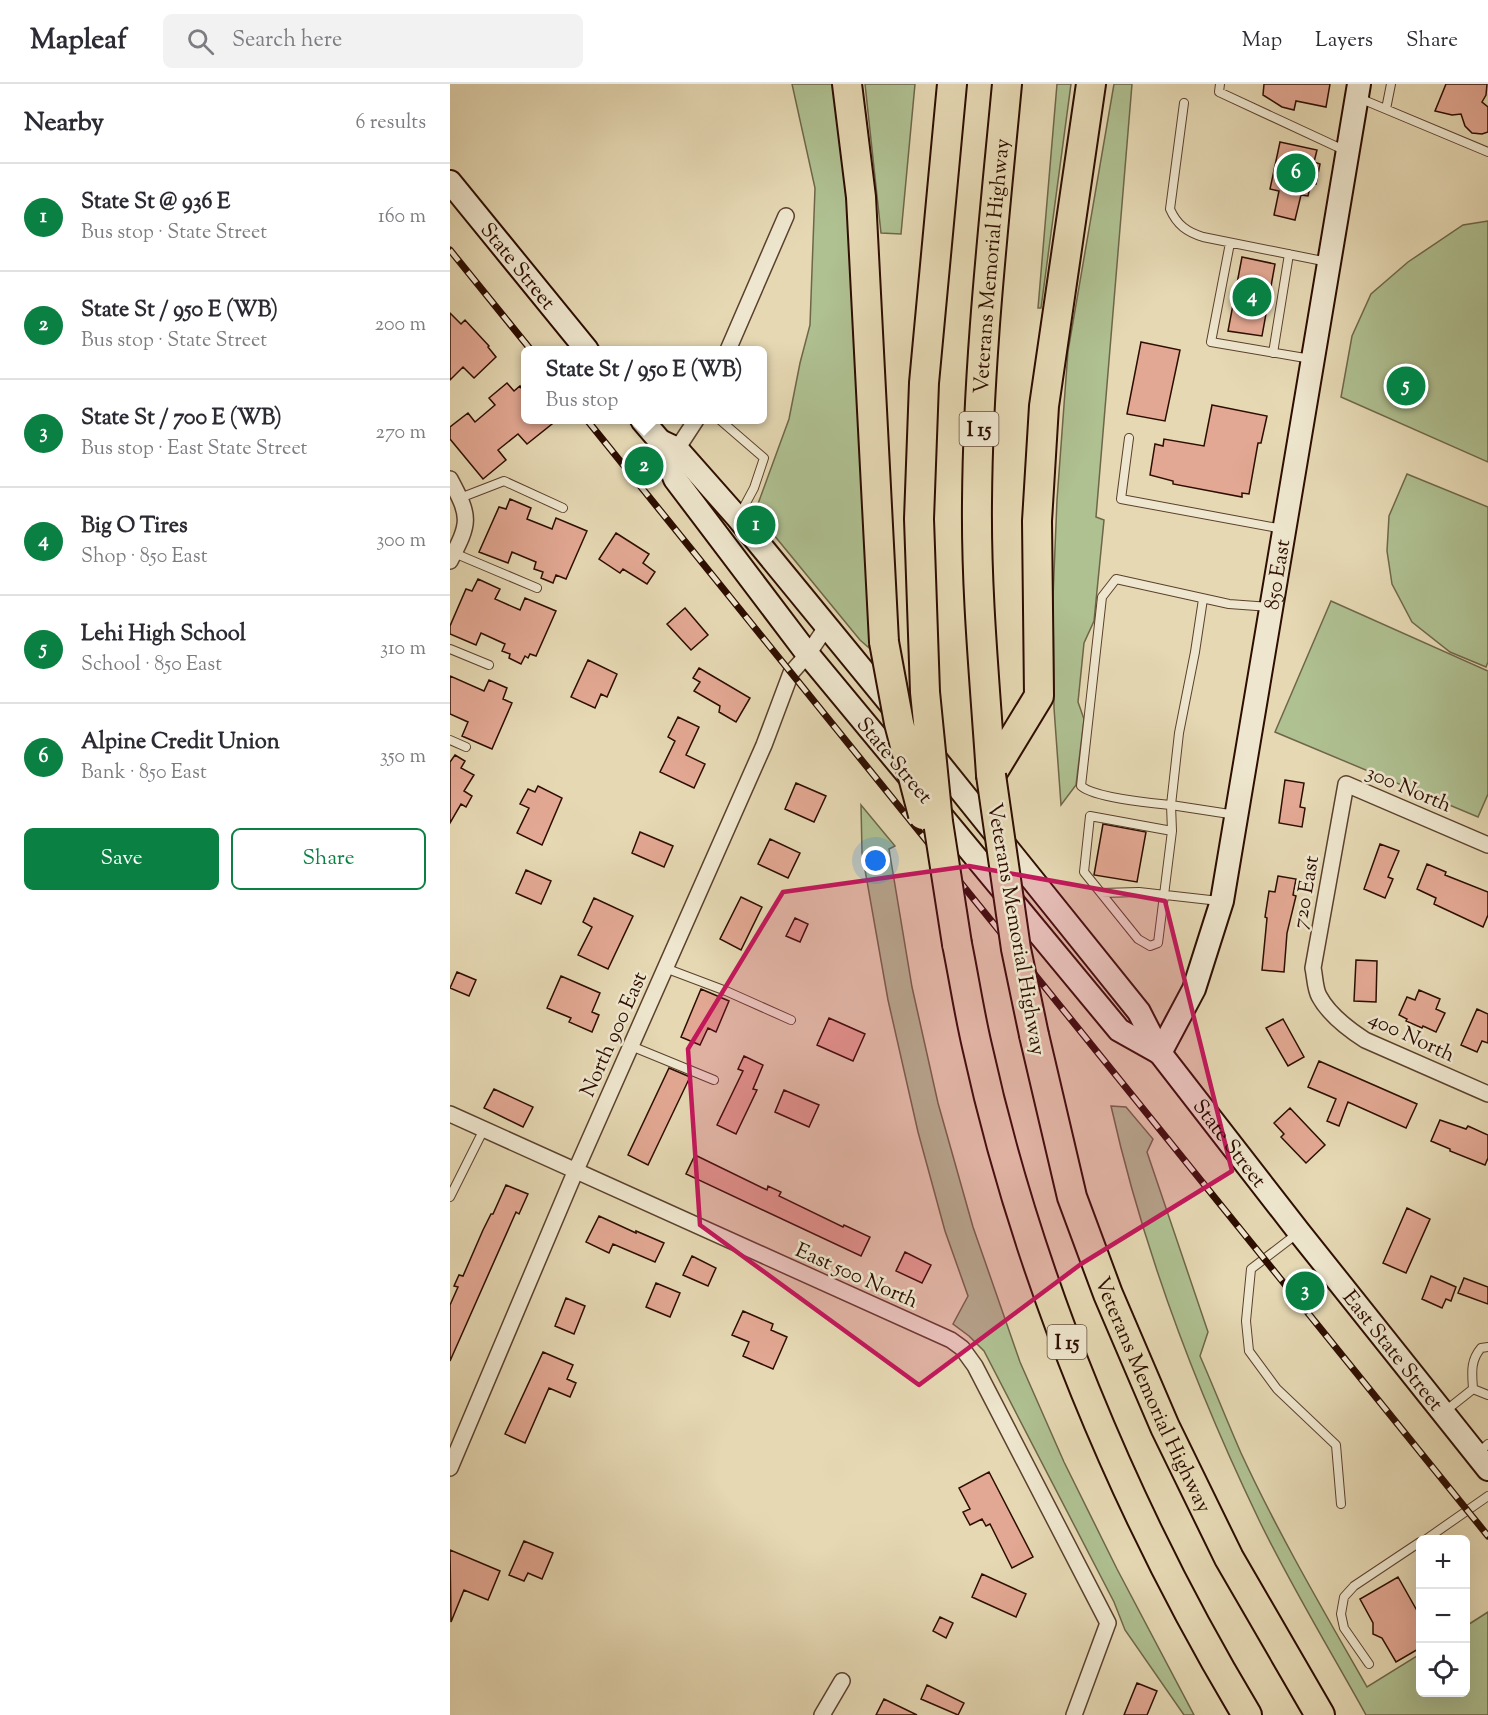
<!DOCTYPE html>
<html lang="en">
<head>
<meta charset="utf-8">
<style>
  :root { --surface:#fff; --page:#f2f2f3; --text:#2b2b33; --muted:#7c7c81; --line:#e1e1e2; --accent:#0b8043 }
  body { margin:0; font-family:"Sorts Mill Goudy",serif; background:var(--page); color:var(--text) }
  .controls { position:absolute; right:18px; bottom:18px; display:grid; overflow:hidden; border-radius:9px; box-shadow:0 6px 24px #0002 }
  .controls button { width:54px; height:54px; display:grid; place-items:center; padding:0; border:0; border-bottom:2px solid var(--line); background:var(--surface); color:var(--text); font:30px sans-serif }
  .you { position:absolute; left:426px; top:777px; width:21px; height:21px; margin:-15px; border:4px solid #fff; border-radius:50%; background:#1a73e8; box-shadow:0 0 0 9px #1a73e833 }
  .badge { display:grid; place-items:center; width:39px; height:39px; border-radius:50%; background:var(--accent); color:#fff; font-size:20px; font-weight:700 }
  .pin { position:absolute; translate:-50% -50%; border:3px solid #fff; box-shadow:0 2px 6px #0006 }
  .popup { position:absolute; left:71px; top:262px; width:246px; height:78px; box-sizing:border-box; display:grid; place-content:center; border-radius:9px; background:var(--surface); filter:drop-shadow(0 2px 4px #0005); font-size:20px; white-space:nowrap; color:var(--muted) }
  .popup b { font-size:22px; color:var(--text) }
  .popup::after { content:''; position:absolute; left:50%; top:100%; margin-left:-12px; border:12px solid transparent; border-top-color:var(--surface) }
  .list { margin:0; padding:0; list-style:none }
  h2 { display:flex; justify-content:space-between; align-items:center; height:78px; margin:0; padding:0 24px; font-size:26px }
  h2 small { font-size:20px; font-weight:400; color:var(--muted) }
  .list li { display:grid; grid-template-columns:39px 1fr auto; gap:18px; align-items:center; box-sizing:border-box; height:108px; padding:0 24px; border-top:2px solid var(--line) }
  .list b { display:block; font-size:22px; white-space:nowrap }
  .list p { margin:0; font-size:20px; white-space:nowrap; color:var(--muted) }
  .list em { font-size:20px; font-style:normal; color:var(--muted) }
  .actions { display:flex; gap:12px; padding:18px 24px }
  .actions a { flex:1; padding:14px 0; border:2px solid var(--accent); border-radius:9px; text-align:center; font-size:21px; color:var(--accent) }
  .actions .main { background:var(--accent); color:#fff }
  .icon { flex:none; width:33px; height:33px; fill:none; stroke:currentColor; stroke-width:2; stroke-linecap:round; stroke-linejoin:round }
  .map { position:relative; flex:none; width:1038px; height:1631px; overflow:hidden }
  header { display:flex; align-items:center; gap:36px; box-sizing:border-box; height:84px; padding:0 30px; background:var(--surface); border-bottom:2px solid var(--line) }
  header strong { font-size:28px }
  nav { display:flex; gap:33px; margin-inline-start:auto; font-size:21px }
  .search { width:420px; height:54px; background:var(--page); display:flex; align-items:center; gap:15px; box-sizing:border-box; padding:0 21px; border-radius:9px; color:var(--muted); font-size:22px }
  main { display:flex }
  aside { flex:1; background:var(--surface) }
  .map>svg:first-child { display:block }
</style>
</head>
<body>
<header>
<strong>Mapleaf</strong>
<div class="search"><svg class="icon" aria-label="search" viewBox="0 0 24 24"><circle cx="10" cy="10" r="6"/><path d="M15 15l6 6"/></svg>Search here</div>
<nav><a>Map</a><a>Layers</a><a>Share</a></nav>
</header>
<main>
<aside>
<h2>Nearby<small>6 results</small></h2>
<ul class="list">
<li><span class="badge">1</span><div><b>State St @ 936 E</b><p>Bus stop · State Street</p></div><em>160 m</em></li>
<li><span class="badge">2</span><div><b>State St / 950 E (WB)</b><p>Bus stop · State Street</p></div><em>200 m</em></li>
<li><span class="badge">3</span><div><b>State St / 700 E (WB)</b><p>Bus stop · East State Street</p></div><em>270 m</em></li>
<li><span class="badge">4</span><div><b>Big O Tires</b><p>Shop · 850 East</p></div><em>300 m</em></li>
<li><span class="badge">5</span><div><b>Lehi High School</b><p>School · 850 East</p></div><em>310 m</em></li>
<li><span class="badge">6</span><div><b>Alpine Credit Union</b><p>Bank · 850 East</p></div><em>350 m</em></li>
</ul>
<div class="actions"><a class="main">Save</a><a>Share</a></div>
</aside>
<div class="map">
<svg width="1038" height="1631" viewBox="0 0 1038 1631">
  <rect width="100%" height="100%" fill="#e5d8b3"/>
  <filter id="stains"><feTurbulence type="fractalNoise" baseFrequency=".00333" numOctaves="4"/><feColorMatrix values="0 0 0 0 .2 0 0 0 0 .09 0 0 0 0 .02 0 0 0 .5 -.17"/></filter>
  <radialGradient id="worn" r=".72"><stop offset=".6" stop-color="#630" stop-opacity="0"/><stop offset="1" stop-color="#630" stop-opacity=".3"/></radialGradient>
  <!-- green -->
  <path fill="#afc091" stroke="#6e6648" stroke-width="1.5" d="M342,0H385L410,253L426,570L410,556L305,428L339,335L350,279L360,241L365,104Z
    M415,0H465L451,150L431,149Z
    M607,0H621L591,224H588Z
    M664,0H682L646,433L654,436L644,537L634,559L628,618L634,635L626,701L611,721L604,624L603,513L607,416L618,267Z
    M1038,137V378L891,313L902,252L921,210L958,178L1013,141Z
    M957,390L1038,423V578L1036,583L1000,568L962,538L942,500L937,467L939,432Z
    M881,517L1038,587V710L1028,733L825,648Z
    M411,721L445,762L439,765L462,903L488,1019L523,1143L570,1278L614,1378L667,1485L744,1631H734L675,1546L664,1518L534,1267L519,1252L503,1240L518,1212L495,1147L468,1048L438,916L412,769Z
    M661,1022L676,1023L703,1055L697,1068L758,1248L750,1272C764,1304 777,1337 791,1369C828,1449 873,1526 917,1603L970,1570V1608H1016V1542L1038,1528V1631H916C880,1566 841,1502 809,1436C745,1303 693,1165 661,1022Z"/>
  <!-- building -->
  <path fill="#e3a893" stroke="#2d0d00" stroke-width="1.5" d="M814,0H880L876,23L846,17L844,26L832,23L813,11Z
    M996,0H1037L1036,11L1032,18L1038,23V48L1032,50L1022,49L1015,42L1011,30L1002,31L985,27Z
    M830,58L867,66L864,78L870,80L866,100L861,99L858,112L851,111L845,136L824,131L829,107L820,105Z
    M792,173L825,180L812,252L778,247Z
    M0,229L11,240L15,236L39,262L38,263L46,273L24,294L13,283L0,296Z
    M691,258L730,266L715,337L677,330Z
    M57,299L64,307L70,302L75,310V336H107L77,360L68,350L48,366L56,376L33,395L0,355V343L18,329L25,338L45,321L39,314Z
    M762,321L817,332L811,359H808L799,410L792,409V413L723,400V397L700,391L705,360L713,362L714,355L754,362Z
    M60,415L81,424L77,435L102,445L106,434L137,447L116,495L106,491L103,499L91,494L93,488L84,485L86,478L62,468L58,479L29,468L49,423L56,425Z
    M166,449L199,470L193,479L205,488L197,500L173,485L170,489L149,475Z
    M28,495L50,505L45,515L70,526L75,514L106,527L86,572L80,570L78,574L75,572L71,580L59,574L60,570L52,567L55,560L31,549L26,561L0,550V542L16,505L22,507Z
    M235,524L258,551L241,566L217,540Z
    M138,576L167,590L157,613L151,610L145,624L121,613Z
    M249,584L300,614L286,638L269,628L270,622L244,607L250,598L243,594Z
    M0,592L34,607L39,596L57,604L53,615L62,619L42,665L12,652L18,638L0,630Z
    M228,633L249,643L236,671L255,680L244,704L210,688L225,657L218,653Z
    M5,671L15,677L11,684L24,691L14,707L22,712L16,723L11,720L0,739V678Z
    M835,696L854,699L850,723L855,724L852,743L829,739Z
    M346,699L376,712L364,738L335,725Z
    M88,702L112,714L92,761L67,749L79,724L70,720L78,705L85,708Z
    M653,740L696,748L687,798L644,791Z
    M190,748L223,762L214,783L182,769Z
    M320,755L350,769L338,794L308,780Z
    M930,760L949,767L938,793L943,795L935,814L914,805Z
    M977,780L996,788L995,791L1038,808V831L1033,843L984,820L986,814L967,805Z
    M76,786L101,797L91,820L66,809Z
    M828,792L846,795L843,811L846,812L837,849L834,888L812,886L817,834L815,833L819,807L825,808Z
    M291,813L312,823L291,866L270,855Z
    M144,814L183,832L158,885L128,871L142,843L133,838Z
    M345,834L358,840L350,858L336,852Z
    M906,876L927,877L926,918L904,917Z
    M7,888L26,896L19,912L0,904Z
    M111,892L150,909L142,928L149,931L142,948L119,938L121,934L97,924Z
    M251,905L279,917L266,948L258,944L250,961L231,953Z
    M969,906L990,915L986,925L995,929L986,948L973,942L972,944L956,937L957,935L949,931L957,913L965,916Z
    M1027,925L1038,930V959L1032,957L1027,968L1011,961Z
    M379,934L415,950L403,977L367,961Z
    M833,935L854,973L838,982L816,944Z
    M294,972L313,981L303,1005L307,1006L286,1050L267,1041L293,987L288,985Z
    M869,977L967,1020L956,1044L898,1018L889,1042L877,1037L886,1015L858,1003Z
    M219,984L240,993L198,1081L178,1071Z
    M44,1005L83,1023L73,1043L34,1024Z
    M334,1006L369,1021L359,1043L325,1028Z
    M840,1024L875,1061L856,1079L831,1053L834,1050L824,1039Z
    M990,1036L1016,1045L1018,1042L1038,1051V1074L1035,1081L1000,1067V1065L981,1057Z
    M245,1071L317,1106L318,1102L331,1108L329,1112L393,1143L394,1141L420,1153L411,1172L236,1090Z
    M56,1101L78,1110L69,1130L66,1128L0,1277V1221L8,1203L4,1202L9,1191L13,1192L33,1146L41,1130H43Z
    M957,1124L980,1135L956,1189L933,1179Z
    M149,1132L186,1149V1147L214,1159L205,1178L163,1160L159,1169L136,1158Z
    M455,1168L481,1181L472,1199L446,1187Z
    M242,1172L266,1184L258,1202L233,1191Z
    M981,1192L1006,1203L1001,1217L996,1215L992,1224L972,1215Z
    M1014,1194L1038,1203V1220L1008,1209Z
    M206,1199L230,1209L220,1233L196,1223Z
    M116,1214L135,1222L124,1250L105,1242Z
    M293,1227L323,1240L321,1246L337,1253L323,1285L293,1272L299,1258L282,1251Z
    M93,1268L123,1281L117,1295L126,1299L120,1313L99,1304L75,1359L55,1350Z
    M539,1388L583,1473L562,1484L540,1440L536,1442L532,1435L520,1441L513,1428L520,1425L509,1404Z
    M74,1457L103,1469L92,1495L78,1489L74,1497L59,1491Z
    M0,1466L50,1487L38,1516L14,1506L1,1538Z
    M532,1490L576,1510L566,1533L522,1513Z
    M948,1493L970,1532V1564L946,1578L932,1554L923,1550V1539L910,1515Z
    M490,1533L503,1539L496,1554L483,1547Z
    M687,1599L707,1607L697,1631H674Z
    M477,1601L514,1619L508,1631L471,1615Z
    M434,1615L467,1631H426Z"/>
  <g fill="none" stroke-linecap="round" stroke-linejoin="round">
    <defs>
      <path id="lane" d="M770,0L769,8L896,67
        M909,14L1038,68
        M734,19L720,125C727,141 737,148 753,153L878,178
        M936,25L941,0
        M780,159L761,258L861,275
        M823,269L839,170
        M270,336L314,374L304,404L289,432
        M679,354L671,415L833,445
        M10,414L54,397L113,424
        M4,469L87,504
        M753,515L745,568L729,649L721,721L786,731
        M0,565L39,581
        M0,656L16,663
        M722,747L640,732L634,788L688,855L700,862L708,859L722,747L721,721C701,719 645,714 631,702L652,513L666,495L779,520L820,523
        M651,809L689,808L769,817
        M215,884L276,907L341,936
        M181,962L264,996
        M0,1113L34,1045
        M848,1149L801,1185L796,1237L799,1267L827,1305L886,1361L891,1420
        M1023,1305C1022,1289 1020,1277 1031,1264L1038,1263
        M994,1328L1023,1305L1038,1311
        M1028,1369L1038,1360
        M975,1456L1038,1412
        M919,1580L894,1544L891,1530L894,1513L904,1502L970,1458"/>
      <path id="street" d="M278,266L336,132
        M227,374V365L246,336
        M0,395C21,434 20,438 0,477
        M1038,761L896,700L863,884C865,893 865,905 869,912C879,931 898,945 915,956L1038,1010
        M0,1030L501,1256L512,1264L525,1282L658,1539L624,1631
        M0,1384L126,1086L314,661L341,589L358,570L377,542
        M372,1631L392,1597"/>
      <g id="secondary">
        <path id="s1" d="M0,98L137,266"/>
        <path d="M192,336L210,357L225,395L356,568L463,697"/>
        <path d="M210,357L227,365L288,434L447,628"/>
        <path id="s2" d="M479,667L689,928L710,969L849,1148L1038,1385"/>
        <path d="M485,724L669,946L710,969"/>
        <path id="s3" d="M710,969L744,905L772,817L909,0"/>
      </g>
      <g id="highway">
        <path d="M397,0L411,113L434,558"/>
        <path d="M475,608L469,435L474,299L502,0"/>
        <path d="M541,691L589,612L587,437L594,322L641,0"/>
        <path id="s4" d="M541,691C535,600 526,509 527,418C528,278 544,139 557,0"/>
        <path d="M507,860C514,894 519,928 527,962C578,1194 675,1428 797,1631"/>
        <path id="s5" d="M584,951L622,1113L658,1210L715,1343L779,1474L870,1631"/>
      </g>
    </defs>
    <!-- lane casing -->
    <use href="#lane" stroke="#5b402d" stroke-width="10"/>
    <!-- street casing -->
    <use href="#street" stroke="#5b402d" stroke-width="18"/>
    <!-- secondary casing -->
    <use href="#secondary" stroke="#2d0d00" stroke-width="26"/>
    <!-- highway casing -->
    <use href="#highway" stroke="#2d0d00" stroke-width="32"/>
    <!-- lane -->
    <use href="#lane" stroke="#eee6ce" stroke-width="8"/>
    <!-- street -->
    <use href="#street" stroke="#eee6ce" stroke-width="15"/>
    <!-- secondary -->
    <use href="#secondary" stroke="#eee6ce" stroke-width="22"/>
    <!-- highway -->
    <use href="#highway" stroke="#e5d8b3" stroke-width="28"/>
    <defs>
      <path id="rail" d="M0,166L81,266
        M137,336L1038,1452"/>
    </defs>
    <!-- rail casing -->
    <use href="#rail" stroke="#2d0d00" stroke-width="7"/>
    <!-- rail -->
    <use href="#rail" stroke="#eee6ce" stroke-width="4.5" stroke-dasharray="14" stroke-linecap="butt"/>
    <defs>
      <path id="highway-bridge" d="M434,558L449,639L473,731
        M475,608L488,738L507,860
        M541,691L566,865L584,951"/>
    </defs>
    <!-- highway-bridge casing -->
    <use href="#highway-bridge" stroke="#2d0d00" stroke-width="32" stroke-linecap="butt"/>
    <!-- highway-bridge -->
    <use href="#highway-bridge" stroke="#e5d8b3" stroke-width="28"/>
  </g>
  <!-- marked area -->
  <path fill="#c2185b" fill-opacity="0.2" stroke="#c2185b" stroke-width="4.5" stroke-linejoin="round" d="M519,782L715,817L782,1087L631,1180L469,1301L250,1141L238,965L333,808Z"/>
  <g text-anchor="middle" stroke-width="5" stroke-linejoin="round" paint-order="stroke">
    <!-- shield labels -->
    <g fill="#eee6ce" stroke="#674e3e" stroke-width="1.5">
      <rect x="509.5" y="328" width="39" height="34" rx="4.5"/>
      <rect x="597.5" y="1241" width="39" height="34" rx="4.5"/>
    </g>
    <g font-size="20" font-weight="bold" fill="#2d0d00">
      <text x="529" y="352">I 15</text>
      <text x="617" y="1265">I 15</text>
    </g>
    <!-- street labels -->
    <g font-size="21" fill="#2d0d00" stroke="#eee6ce">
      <text dy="7" stroke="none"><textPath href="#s1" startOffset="108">State Street</textPath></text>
      <text dy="7" stroke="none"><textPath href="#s4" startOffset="510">Veterans Memorial Highway</textPath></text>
      <text dy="7" stroke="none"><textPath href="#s3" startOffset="496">850 East</textPath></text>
      <text transform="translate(445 676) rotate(50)" y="7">State Street</text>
      <text transform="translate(959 704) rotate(23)" y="7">300 North</text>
      <text transform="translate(855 808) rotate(-80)" y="7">720 East</text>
      <text transform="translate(567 845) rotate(80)" y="7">Veterans Memorial Highway</text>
      <text transform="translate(163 950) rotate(-66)" y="7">North 900 East</text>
      <text transform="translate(962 952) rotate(25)" y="7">400 North</text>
      <text dy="7" stroke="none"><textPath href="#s2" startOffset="495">State Street</textPath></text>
      <text transform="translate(407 1191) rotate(24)" y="7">East 500 North</text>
      <text dy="7" stroke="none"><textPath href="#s2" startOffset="759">East State Street</textPath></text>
      <text dy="7" stroke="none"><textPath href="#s5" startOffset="380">Veterans Memorial Highway</textPath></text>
    </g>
  </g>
  <rect width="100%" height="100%" filter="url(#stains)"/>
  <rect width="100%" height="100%" fill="url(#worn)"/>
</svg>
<div class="controls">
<button>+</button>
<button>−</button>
<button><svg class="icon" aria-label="locate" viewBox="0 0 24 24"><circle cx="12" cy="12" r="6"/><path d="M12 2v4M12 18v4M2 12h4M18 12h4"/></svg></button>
</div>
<div class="you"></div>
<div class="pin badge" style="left:306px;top:441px">1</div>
<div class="pin badge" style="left:194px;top:382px">2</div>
<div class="popup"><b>State St / 950 E (WB)</b>Bus stop</div>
<div class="pin badge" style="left:855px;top:1207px">3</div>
<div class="pin badge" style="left:802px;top:213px">4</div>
<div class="pin badge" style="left:956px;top:302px">5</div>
<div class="pin badge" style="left:846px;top:89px">6</div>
</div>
</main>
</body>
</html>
